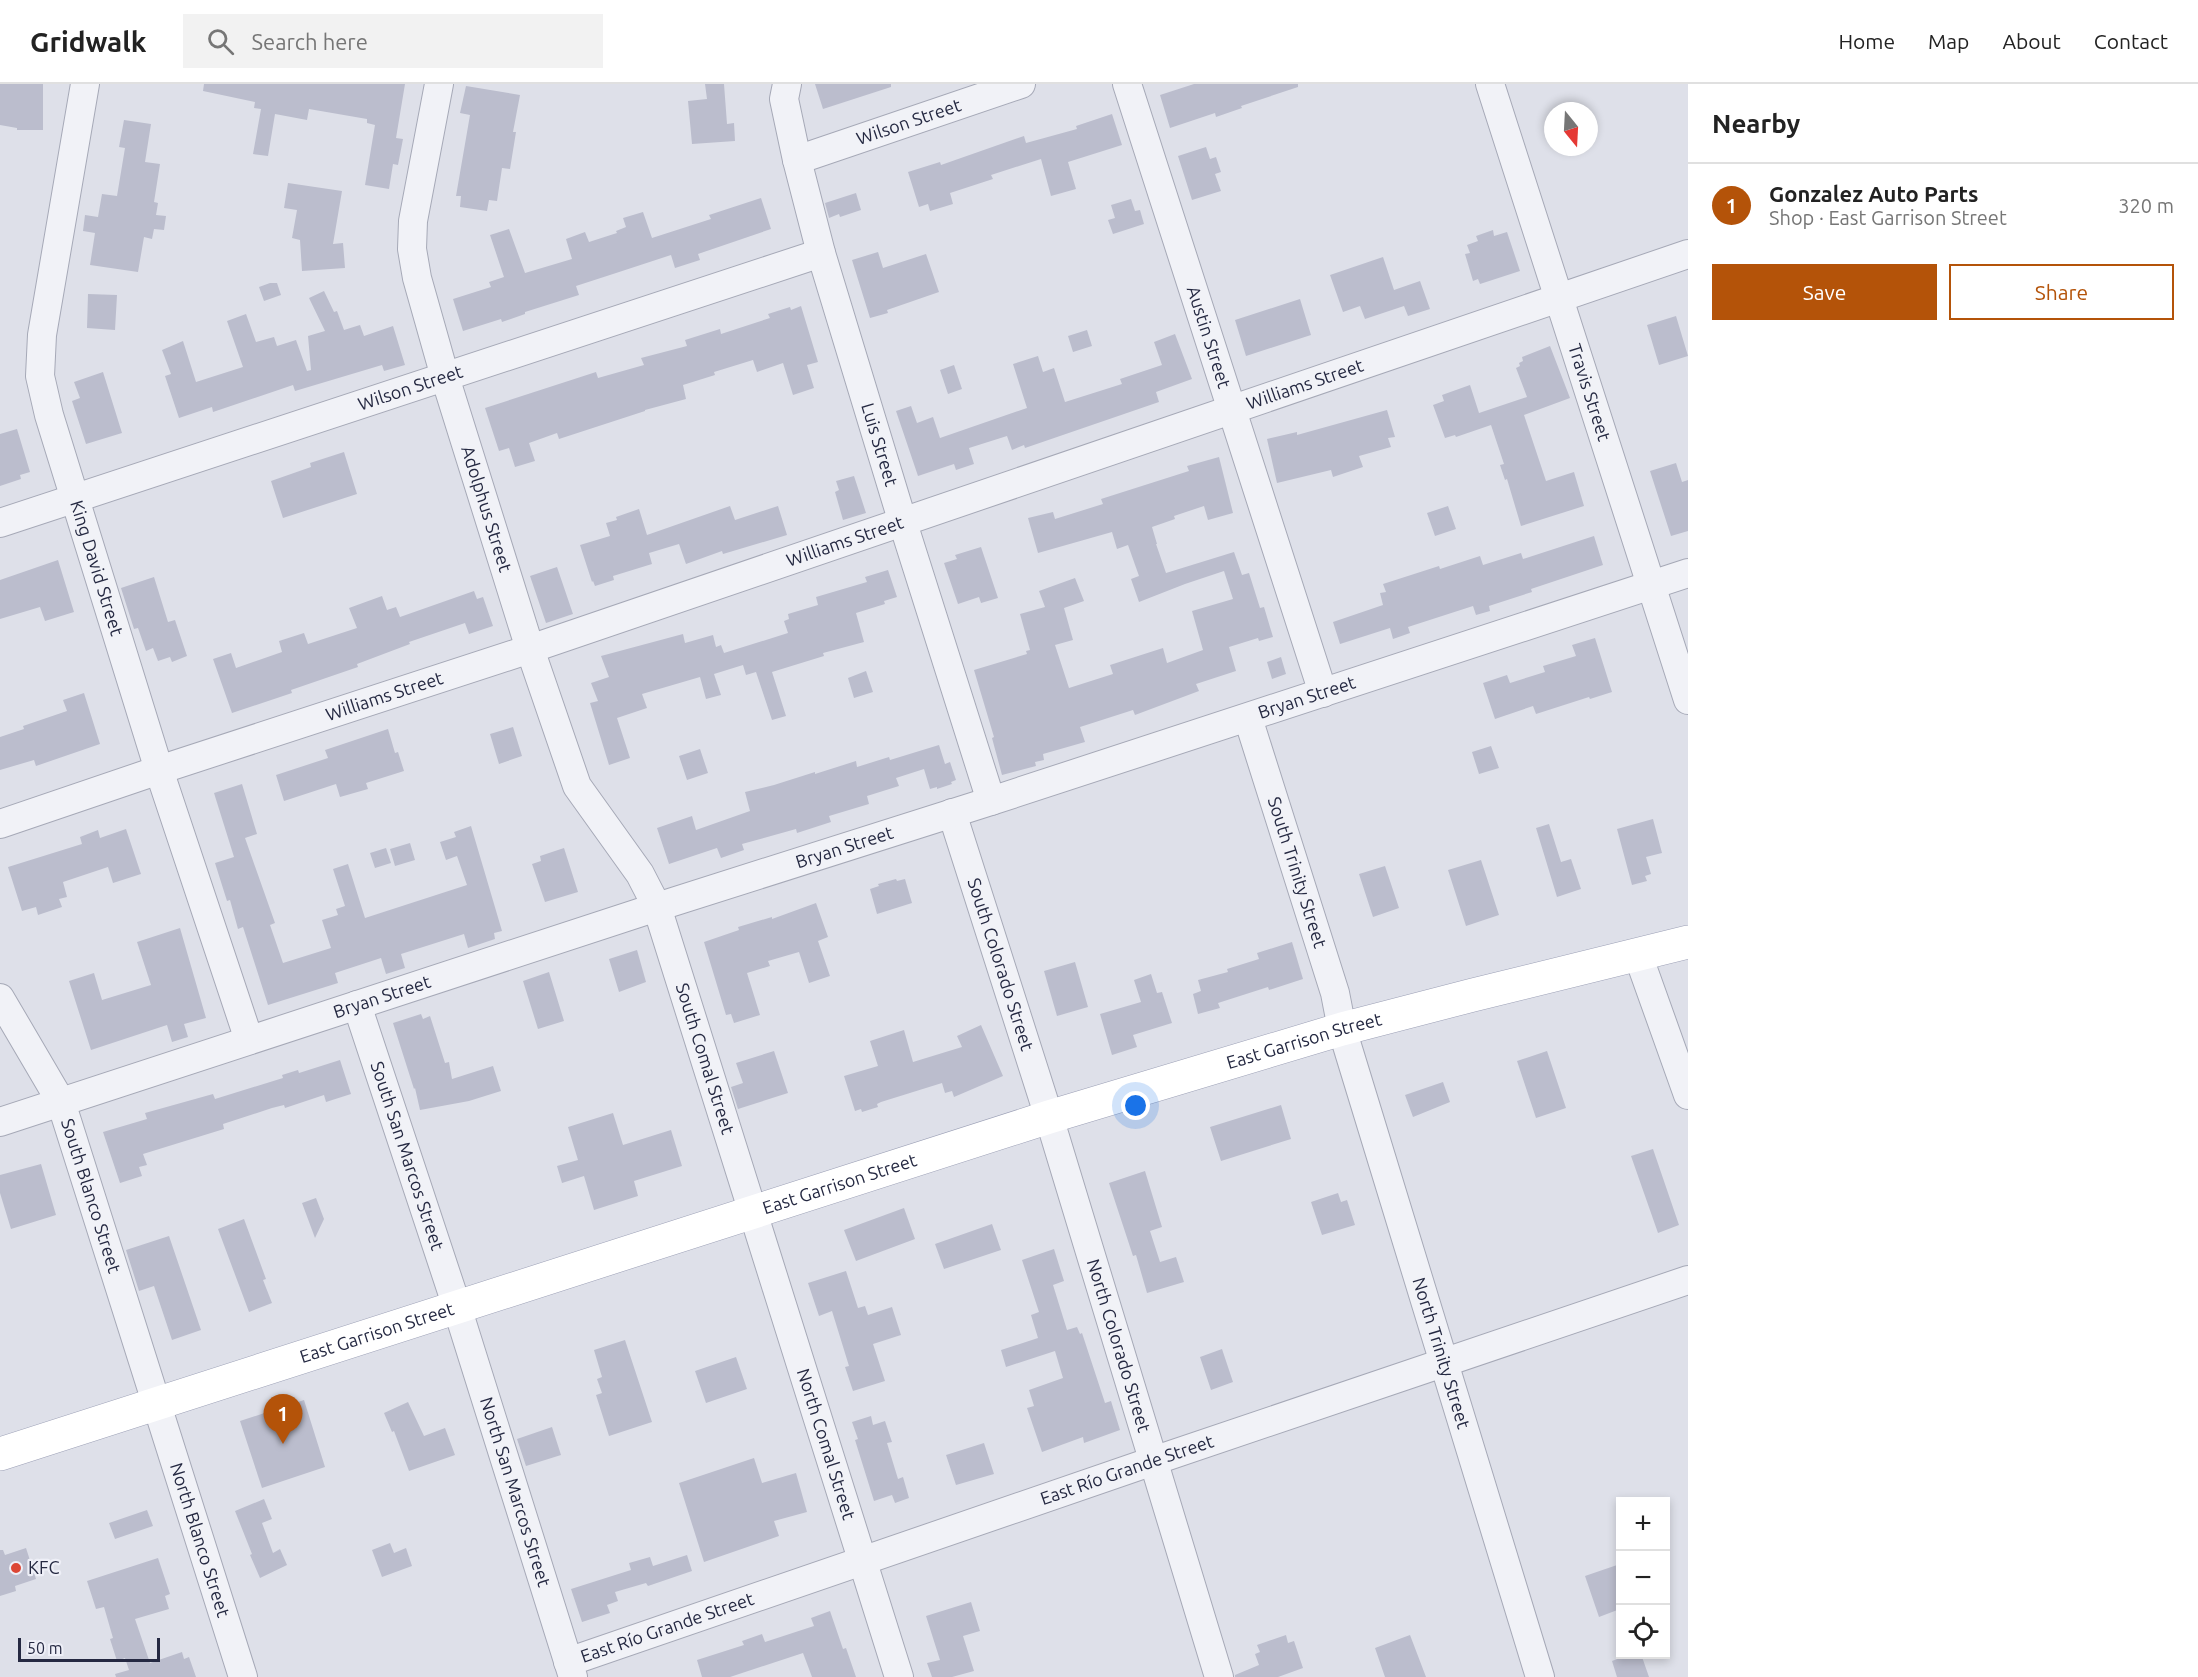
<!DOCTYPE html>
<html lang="en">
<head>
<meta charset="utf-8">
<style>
  :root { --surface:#fff; --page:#f2f2f2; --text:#222; --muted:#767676; --line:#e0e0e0; --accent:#b45309 }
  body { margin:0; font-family:Ubuntu,sans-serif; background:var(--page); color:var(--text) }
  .controls { position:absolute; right:18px; bottom:18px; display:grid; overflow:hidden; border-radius:0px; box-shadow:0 3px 9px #0003 }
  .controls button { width:54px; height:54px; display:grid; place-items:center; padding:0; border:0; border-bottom:2px solid var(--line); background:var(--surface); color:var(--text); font:30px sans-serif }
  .compass { position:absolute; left:1544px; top:18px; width:54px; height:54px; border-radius:50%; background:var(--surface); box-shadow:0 3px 9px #0003; rotate:162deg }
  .scale { position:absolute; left:18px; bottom:15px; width:142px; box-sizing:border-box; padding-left:6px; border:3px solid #252942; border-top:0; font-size:16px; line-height:21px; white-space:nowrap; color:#252942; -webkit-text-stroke:4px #eeeff7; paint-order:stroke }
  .you { position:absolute; left:1136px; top:1022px; width:21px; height:21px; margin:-15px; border:4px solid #fff; border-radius:50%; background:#1a73e8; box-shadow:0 0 0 9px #1a73e833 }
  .badge { display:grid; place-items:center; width:39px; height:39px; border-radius:50%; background:var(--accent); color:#fff; font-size:20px; font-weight:700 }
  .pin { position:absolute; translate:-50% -50px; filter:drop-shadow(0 2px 3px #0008) }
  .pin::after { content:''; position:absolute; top:32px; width:21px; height:18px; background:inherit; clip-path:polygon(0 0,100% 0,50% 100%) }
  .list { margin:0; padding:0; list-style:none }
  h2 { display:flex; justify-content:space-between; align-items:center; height:78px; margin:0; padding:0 24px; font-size:26px }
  h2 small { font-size:20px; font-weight:400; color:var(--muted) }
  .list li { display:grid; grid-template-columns:39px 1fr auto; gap:18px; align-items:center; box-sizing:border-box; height:84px; padding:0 24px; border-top:2px solid var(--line) }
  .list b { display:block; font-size:22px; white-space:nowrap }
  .list p { margin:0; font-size:20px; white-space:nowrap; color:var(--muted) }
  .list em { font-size:20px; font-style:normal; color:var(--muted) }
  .actions { display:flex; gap:12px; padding:18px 24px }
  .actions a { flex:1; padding:14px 0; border:2px solid var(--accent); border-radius:0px; text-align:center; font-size:21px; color:var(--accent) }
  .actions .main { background:var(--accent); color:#fff }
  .icon { flex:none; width:33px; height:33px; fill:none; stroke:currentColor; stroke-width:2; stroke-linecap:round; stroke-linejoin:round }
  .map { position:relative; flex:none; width:1688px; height:1593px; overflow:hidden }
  header { display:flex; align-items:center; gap:36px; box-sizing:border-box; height:84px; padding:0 30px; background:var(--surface); border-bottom:2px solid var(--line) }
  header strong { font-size:28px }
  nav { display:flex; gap:33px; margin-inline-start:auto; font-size:21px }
  .search { width:420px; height:54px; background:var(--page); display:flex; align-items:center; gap:15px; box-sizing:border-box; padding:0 21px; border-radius:0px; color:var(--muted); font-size:22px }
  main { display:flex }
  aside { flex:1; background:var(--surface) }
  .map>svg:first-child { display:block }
</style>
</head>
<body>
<header>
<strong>Gridwalk</strong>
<div class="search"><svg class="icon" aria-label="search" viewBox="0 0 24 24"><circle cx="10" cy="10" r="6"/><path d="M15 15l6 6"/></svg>Search here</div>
<nav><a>Home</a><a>Map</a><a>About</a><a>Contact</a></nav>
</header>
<main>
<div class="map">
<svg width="1688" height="1593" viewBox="0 0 1688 1593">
  <rect width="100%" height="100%" fill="#dee0e9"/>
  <!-- building -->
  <path fill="#bbbdcd" d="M0,0H43V46H17V44L0,41Z
    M204,0H405L396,54L403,55L398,81L393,80L389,105L365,101L375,41L367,39V35L309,25L307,36L275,30L268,72L253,70L261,25L254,24L255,18L203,7Z
    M705,0H724L727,40L734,39L735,57L692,60L688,17L707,15Z
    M815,0H891V3L823,25Z
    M1194,0H1298V3L1241,22L1242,24L1216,33L1215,29L1170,44L1160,11Z
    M466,2L520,11L513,48H516L510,85L502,84L497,117L489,116L487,127L460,123L461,112H456L470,31L460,29Z
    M1112,30L1122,61L1068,78L1076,105L1051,112L1041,75L991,91L993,95L950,109L953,120L930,127L928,120L919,123L908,88L940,78L941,81L1024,52L1026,59L1077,45L1076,42Z
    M124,36L151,40L145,78L160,80L154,118L158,119L156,131L166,132L164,146L154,145L152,155L144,153L138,188L90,181L95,149L83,147L85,131L98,133L102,110L117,112L125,64L119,63Z
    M1206,63L1210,75L1216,73L1221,88L1215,90L1221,107L1192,116L1178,72Z
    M288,99L342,107L333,160L343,159L345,184L302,187L300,156L292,154L297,126L284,124Z
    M856,109L861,126L840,133L839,130L829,134L825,119Z
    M761,114L771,145L698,170L700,176L675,184L671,171L613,190L576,202L579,211L525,228V230L502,238L501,235L463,247L453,215L491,203L489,198L504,193L490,151L509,145L525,189L572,175L566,155L585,148L589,158L617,149L616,147L626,143L623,134L643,128L652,154L711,135L709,131Z
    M1131,115L1135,127L1140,126L1144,140L1113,150L1108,136L1115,134L1111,121Z
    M1493,146L1494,152L1507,148L1520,187L1480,200L1478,195L1473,197L1465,170L1470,169L1467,161L1478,157L1476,152Z
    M878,168L883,184L926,170L939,208L887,226L888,229L870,234L852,176Z
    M1383,173L1394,206L1420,197L1430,225L1408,232L1404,222L1365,235L1360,222L1343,228L1330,191Z
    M270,199H277L281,211L264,217L259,203Z
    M324,207L334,228L337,227L344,246L360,241L364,252L393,242L405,281L384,287L382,281L295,307L293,301L213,328L212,323L179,334L165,292L171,290L162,266L183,257L196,298L243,283L227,237L246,230L256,258L274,253L277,262L296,256L307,287L311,286L308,252L325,247L309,214Z
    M88,210L117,211L115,246L87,244Z
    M1300,215L1311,251L1246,272L1235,236Z
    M801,222L818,278L807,281L814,304L793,311L783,279L757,288L753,276L714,288L715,291L683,301L686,315L645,326V327L559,355L557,349L529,359L535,377L515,383L509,364L499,367L485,324L596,288L598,294L644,281L641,274L687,262L685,256L720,245L721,250L770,234L768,230L790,223L791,226Z
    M1676,232L1688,272L1659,281L1647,241Z
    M1087,246L1092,262L1073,268L1068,252Z
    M1175,250L1192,295L1156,308L1159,318L1025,364L1024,361L1012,366L1007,352L969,364L974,380L956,386L954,380L918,392L896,327L911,322L917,339L933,333L940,354L1027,324L1013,280L1038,272L1043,288L1054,284L1065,318L1122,300L1120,295L1162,281L1154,258Z
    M1550,262L1570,314L1524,331L1546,397L1574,388L1584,422L1521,442L1507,395L1505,396L1500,381L1504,380L1491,341L1456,353L1455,351L1445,354L1433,321L1444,317L1442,311L1470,301L1479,329L1527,313L1516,284L1520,282L1519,279L1523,277L1522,273Z
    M954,281L962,305L948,310L940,286Z
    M103,288L122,349L86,360L72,317L80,314L74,298Z
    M1387,326L1395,353L1388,354L1391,363L1359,372L1363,383L1333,393L1331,386L1277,399L1267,355L1297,348V351Z
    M17,345L30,388L20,391L21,395L0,402V350Z
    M344,368L357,410L283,434L271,397L311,383L310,379Z
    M1219,373L1233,429L1208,436L1204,422L1174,432L1175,435L1152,443L1157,460H1156L1166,489L1234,468L1242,491L1249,489L1260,524L1264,523L1273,553L1259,557L1258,554L1229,563L1236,587L1196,600L1199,607L1135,631L1133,626L1080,643L1085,658L1043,670L1044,676L1035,678L1036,682L1002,691L992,654L994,653L974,586L1027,570L1026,567L1030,566L1020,530L1045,523L1039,507L1075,494L1084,517L1064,524L1073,556L1055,561L1069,604L1113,590L1110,581L1163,564L1167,579L1203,566L1192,527L1233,515L1224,487L1185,500L1139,518L1131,495L1139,492L1128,461L1117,465L1112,448L1038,469L1028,434L1053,428L1055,435L1103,420L1101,415L1189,387L1187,382Z
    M1676,379L1682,398L1688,396V447L1671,452L1650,387Z
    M854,392L866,429L843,436L835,408L839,406L836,397Z
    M730,422L735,436L778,422L787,451L723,470L722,467L686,480L679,460L649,469L652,480L613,492L614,496L595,502L593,497L592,498L580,461L610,452L606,439L617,436L616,433L639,425L647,451Z
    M1448,422L1456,445L1435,452L1427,429Z
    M1594,452L1603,481L1531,505L1532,508L1495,520L1489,522L1490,527L1476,531L1473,522L1408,543L1410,549L1393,555L1390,544L1340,560L1333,538L1383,521L1380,509L1386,508L1383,500L1439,482L1440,485L1480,472L1483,481L1521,469L1523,475Z
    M981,463L998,514L981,519L979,513L958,520L944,479L957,475L955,471Z
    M58,476L74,528L45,537L40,523L0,535V496Z
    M557,483L573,530L546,539L530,492Z
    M888,486L897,513L884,517L885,520L856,529L864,558L823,569L824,572L772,588L786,632L772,636L756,588L746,591L743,581L714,590L721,611L706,615L700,593L642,610L647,624L617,634L630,674L609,681L590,619L598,617L591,599L609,593L601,572L683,550L685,559L713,551L716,563L721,561L724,569L788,549L784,537L789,535L788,530L818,521L816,513L867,498L865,493Z
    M154,493L168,538L175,536L187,572L172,578L170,573L158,577L153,564L146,567L138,544L134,545L121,504Z
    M474,507L477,515L483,513L493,542L469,550L465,539L409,558L410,560L357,580L358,583L291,606L292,609L232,629L213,575L231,569L236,584L282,568L279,557L304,549L308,560L357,544L349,524L382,512L387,526L396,523L400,533Z
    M1595,554L1612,608L1590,615L1589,613L1536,630L1533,622L1495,635L1483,599L1507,591L1510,599L1545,588L1543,582L1576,572L1572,561Z
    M1281,573L1286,590L1272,595L1267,578Z
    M866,587L873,608L854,614L848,594Z
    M84,609L100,660L36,682L34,676L0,686V653L24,645L23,642L67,627L63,616Z
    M513,643L522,672L499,680L490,650Z
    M388,645L395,669L398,668L404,687L366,699L368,705L340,713L336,700L284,717L276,691L328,674L325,666Z
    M939,661L945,680L950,678L956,696L951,698L952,700L937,705V703L930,705L924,685L896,694L899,702L867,712L869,720L829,732L831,738L797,749L796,745L742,760L744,766L721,774L717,764L669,780L657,744L692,732L696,746L750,727L745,708L774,701L815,688V690L856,677L857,683L889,673L890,676Z
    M1491,662L1499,684L1479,690L1472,668Z
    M700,665L708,689L687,696L679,672Z
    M242,700L257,750L245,754L275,839L270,841L283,879L331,864L322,836L338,831L336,825L345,822L333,785L348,780L365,834L467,801L457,772L446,776L440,758L456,753L454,748L471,742L502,847L494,849L495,855L468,864L464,850L401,870L405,884L386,890L381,874L335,889L338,899L268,921L243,843L238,845L230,816L227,817L215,779L234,773L214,709Z
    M1653,735L1662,769L1646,773L1651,790L1645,792L1647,797L1632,801L1617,745Z
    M1549,740L1561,778L1571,775L1581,805L1557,813L1536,744Z
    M126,745L141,790L113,799L108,783L63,798L67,813L59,815L62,823L38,831L36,823L22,827L8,783L82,760L80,753L98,746L100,754Z
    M410,759L415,776L395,782L390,765Z
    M386,764L391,779L375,784L370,769Z
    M564,764L578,808L545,818L532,780L541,777L540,772Z
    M1481,776L1499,831L1466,842L1448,786Z
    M1385,782L1399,824L1373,833L1359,790Z
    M896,795L897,797L905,795L912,819L877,830L870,805L879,802L878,800Z
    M816,819L828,853L818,857L830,892L809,899L799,868L768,877L770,882L747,889L760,931L734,939L731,930L726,931L704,858L739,846L738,843L772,833V835Z
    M180,844L206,934L184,940L188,953L172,958L167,941L91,966L69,897L94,889L102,916L151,901L137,858Z
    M1292,858L1303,895L1269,906L1268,903L1218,919L1220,924L1198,930L1193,910L1201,907L1198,896L1228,888L1227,885L1259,875L1257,869Z
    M637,866L646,898L619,908L609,875Z
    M1075,878L1088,923L1057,932L1044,887Z
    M549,888L564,937L538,945L523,897Z
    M1151,890L1157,909L1162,908L1172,939L1133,951L1137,963L1112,971L1100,930L1141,918L1134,896Z
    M421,930L423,935L430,932L445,979L449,978L452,995L493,982L501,1007L469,1017L420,1026L415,1004L414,1005L393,939Z
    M981,941L1003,992L954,1013L952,1007L945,1009L942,999L881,1018L877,1020L878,1023L862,1028L861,1025L855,1027L844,992L878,982L870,957L904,946L913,978L962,963L957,952Z
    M774,967L788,1009L738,1025L731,1003L743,999L736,979Z
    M1547,967L1566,1024L1536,1034L1517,977Z
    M340,976L351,1010L326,1018L324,1011L285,1024L284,1021L272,1024L223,1040L224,1045L143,1070L147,1081L139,1083L142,1092L120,1099L103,1048L147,1035L145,1029L213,1010L215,1015L283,994L282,991L298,986L299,989Z
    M1443,998L1450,1018L1413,1033L1405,1011Z
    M1281,1021L1291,1055L1221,1077L1210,1043Z
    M613,1029L623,1061L671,1046L682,1082L634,1097L638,1112L594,1126L584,1092L562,1099L557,1082L578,1076L568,1043Z
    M1653,1065L1679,1141L1658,1149L1631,1072Z
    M41,1080L56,1131L11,1145L0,1109V1091Z
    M1145,1087L1162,1143L1150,1147L1160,1178L1176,1173L1184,1198L1147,1209L1136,1171L1133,1172L1109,1099Z
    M1338,1109L1341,1118L1347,1116L1355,1141L1322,1151L1311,1118Z
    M316,1114L324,1135L315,1154L302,1119Z
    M904,1124L915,1155L856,1177L844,1146Z
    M244,1135L266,1195L263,1196L272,1219L249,1228L218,1145Z
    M992,1140L1001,1166L944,1185L935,1160Z
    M169,1152L201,1246L172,1256L154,1202L139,1207L126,1166Z
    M1054,1165L1064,1197L1053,1201L1067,1246L1077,1243L1080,1250L1082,1249L1105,1319L1111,1317L1120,1346L1084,1359L1083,1353L1042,1368L1027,1324L1034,1322L1029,1306L1063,1294L1055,1267L1006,1283L1001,1266L1038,1254L1031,1231L1039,1228L1022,1176Z
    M846,1187L858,1224L865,1222L868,1231L892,1223L901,1251L873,1260L885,1297L853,1307L845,1283L849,1282L832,1227L819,1232L808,1199Z
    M625,1256L652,1338L609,1352L596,1311L602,1309L597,1295L602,1293L594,1266Z
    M1222,1265L1233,1298L1211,1306L1200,1273Z
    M736,1273L747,1305L706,1319L695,1287Z
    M304,1316L325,1383L262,1404L240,1337Z
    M408,1318L424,1352L445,1344L455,1371L409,1387L394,1347L392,1348L384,1329Z
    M871,1332L873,1341L885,1337L892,1358L887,1359L898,1395L903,1393L909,1414L895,1419L892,1411L874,1417L855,1356L858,1355L852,1338Z
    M552,1343L561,1371L526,1382L517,1355Z
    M984,1359L994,1390L956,1401L946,1371Z
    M754,1374L762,1399L796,1389L807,1428L774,1437L779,1452L704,1478L679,1399Z
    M264,1415L272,1435L262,1439L273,1469L280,1465L287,1481L260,1494L250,1471L252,1470L235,1427Z
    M147,1426L153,1442L115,1455L109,1439Z
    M390,1459L394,1469L406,1464L412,1482L382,1493L372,1466Z
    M26,1464L36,1495L15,1502L16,1507L0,1512V1466H3L5,1471Z
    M687,1471L692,1487L648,1502L646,1499L615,1508L618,1517L607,1521L610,1529L582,1538L571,1505L631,1486L629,1479L650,1473L653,1482Z
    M158,1474L170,1510L165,1512L169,1525L135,1535L150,1579L182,1568L184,1575L189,1573L196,1593H116L115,1590L129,1586L125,1574L117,1577L110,1555L113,1554L104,1523L96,1525L87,1497Z
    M1620,1480V1525L1599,1533L1585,1492Z
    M971,1518L980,1547L963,1552L974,1587L952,1593H932L927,1579L940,1576L926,1532Z
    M830,1527L843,1565L846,1564L856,1593H812L803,1569L730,1593H702L697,1576L744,1561L742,1557L762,1550L765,1558L814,1542L811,1534Z
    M1286,1551L1288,1559L1294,1557L1303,1584L1278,1593H1235V1591L1259,1581L1255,1570L1260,1568L1257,1561Z
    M1410,1551L1426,1593H1385L1375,1564Z
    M1630,1570H1641L1649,1593H1617L1612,1577Z"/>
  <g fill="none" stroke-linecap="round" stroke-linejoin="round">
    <defs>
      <g id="minor">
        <path id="s1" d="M85,0L42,251L40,292L49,331L159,686L249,956"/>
        <path id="s2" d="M439,0L413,137L412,165L417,194L445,293L530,565L577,702L640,790L657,823L899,1593"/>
        <path id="s3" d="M787,0L784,15L797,76L821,169L903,439L991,717"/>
        <path id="s4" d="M1127,0L1323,609"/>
        <path id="s5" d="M1490,0L1688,616"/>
        <path id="s6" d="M797,76L1021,0"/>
        <path id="s7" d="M0,439L821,169"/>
        <path id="s8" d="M1248,634L1335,909L1342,945L1540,1593"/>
        <path id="s9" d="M952,729L1049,1033L1219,1593"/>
        <path id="s10" d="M0,740L159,686L530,565L1688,170"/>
        <path d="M1638,871L1688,1011"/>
        <path id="s11" d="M0,914L61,1018L243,1593"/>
        <path id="s12" d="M357,921L457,1223L573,1593"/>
        <path id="s13" d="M0,1038L657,823L991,717L1688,489"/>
        <path id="s14" d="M568,1578L1153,1377L1688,1196"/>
      </g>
      <g id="major">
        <path id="s15" d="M0,1370L1049,1033L1342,945L1473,911L1688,858"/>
      </g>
    </defs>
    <!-- minor casing -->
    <use href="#minor" stroke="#a6a9b7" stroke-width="30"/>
    <!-- major casing -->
    <use href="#major" stroke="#9ca0b6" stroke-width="34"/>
    <!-- minor -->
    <use href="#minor" stroke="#f1f2f7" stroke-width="28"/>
    <!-- major -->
    <use href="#major" stroke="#fff" stroke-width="33"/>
  </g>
  <!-- markers -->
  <circle fill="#dc4635" stroke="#eeeff7" stroke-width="2" cx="16" cy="1484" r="6"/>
  <g text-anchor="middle" stroke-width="4.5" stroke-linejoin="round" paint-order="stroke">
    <!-- street labels -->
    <g font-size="18" fill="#252942" stroke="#eeeff7">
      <text dy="6" stroke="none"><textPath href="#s6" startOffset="118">Wilson Street</textPath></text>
      <text dy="6" stroke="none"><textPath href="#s4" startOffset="266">Austin Street</textPath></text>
      <text dy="6" stroke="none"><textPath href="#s10" startOffset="1377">Williams Street</textPath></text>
      <text dy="6" stroke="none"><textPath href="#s7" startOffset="432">Wilson Street</textPath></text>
      <text dy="6" stroke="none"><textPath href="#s5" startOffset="324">Travis Street</textPath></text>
      <text dy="6" stroke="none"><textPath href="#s3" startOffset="374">Luis Street</textPath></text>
      <text dy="6" stroke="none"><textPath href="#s2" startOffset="438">Adolphus Street</textPath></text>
      <text dy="6" stroke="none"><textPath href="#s10" startOffset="891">Williams Street</textPath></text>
      <text dy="6" stroke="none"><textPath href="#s1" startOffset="496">King David Street</textPath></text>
      <text dy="6" stroke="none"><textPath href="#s10" startOffset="405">Williams Street</textPath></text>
      <text dy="6" stroke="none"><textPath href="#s13" startOffset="1374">Bryan Street</textPath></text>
      <text dy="6" stroke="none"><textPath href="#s13" startOffset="888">Bryan Street</textPath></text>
      <text dy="6" stroke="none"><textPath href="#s8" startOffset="162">South Trinity Street</textPath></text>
      <text dy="6" stroke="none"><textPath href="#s9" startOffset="159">South Colorado Street</textPath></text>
      <text dy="6" stroke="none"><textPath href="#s13" startOffset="402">Bryan Street</textPath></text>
      <text dy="6" stroke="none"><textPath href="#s15" startOffset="1368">East Garrison Street</textPath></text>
      <text dy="6" stroke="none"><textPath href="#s2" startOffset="1034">South Comal Street</textPath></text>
      <text dy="6" stroke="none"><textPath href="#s12" startOffset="159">South San Marcos Street</textPath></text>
      <text dy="6" stroke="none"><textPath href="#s15" startOffset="882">East Garrison Street</textPath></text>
      <text dy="6" stroke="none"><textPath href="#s11" startOffset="219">South Blanco Street</textPath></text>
      <text dy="6" stroke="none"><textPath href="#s15" startOffset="396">East Garrison Street</textPath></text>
      <text dy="6" stroke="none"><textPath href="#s9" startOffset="558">North Colorado Street</textPath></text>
      <text dy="6" stroke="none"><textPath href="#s8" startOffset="664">North Trinity Street</textPath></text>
      <text dy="6" stroke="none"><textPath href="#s2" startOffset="1438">North Comal Street</textPath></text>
      <text dy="6" stroke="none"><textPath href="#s14" startOffset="591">East Río Grande Street</textPath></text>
      <text dy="6" stroke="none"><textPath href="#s12" startOffset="512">North San Marcos Street</textPath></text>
      <text dy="6" stroke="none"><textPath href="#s11" startOffset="580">North Blanco Street</textPath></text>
      <text dy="6" stroke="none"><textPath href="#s14" startOffset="105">East Río Grande Street</textPath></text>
    </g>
    <!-- poi labels -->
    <g font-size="18" fill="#252942" stroke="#eeeff7" text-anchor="start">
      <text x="28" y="1490">KFC</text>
    </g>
  </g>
</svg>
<div class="controls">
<button>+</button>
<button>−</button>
<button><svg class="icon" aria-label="locate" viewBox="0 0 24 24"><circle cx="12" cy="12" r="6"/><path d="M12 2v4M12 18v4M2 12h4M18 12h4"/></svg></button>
</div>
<svg class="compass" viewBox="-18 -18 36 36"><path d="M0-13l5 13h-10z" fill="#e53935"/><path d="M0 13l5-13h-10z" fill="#767676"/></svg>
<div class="scale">50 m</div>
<div class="you"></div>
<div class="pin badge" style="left:283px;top:1360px">1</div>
</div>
<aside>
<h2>Nearby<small></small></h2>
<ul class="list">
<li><span class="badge">1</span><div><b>Gonzalez Auto Parts</b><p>Shop · East Garrison Street</p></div><em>320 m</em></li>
</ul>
<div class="actions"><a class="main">Save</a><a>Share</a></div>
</aside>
</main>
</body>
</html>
